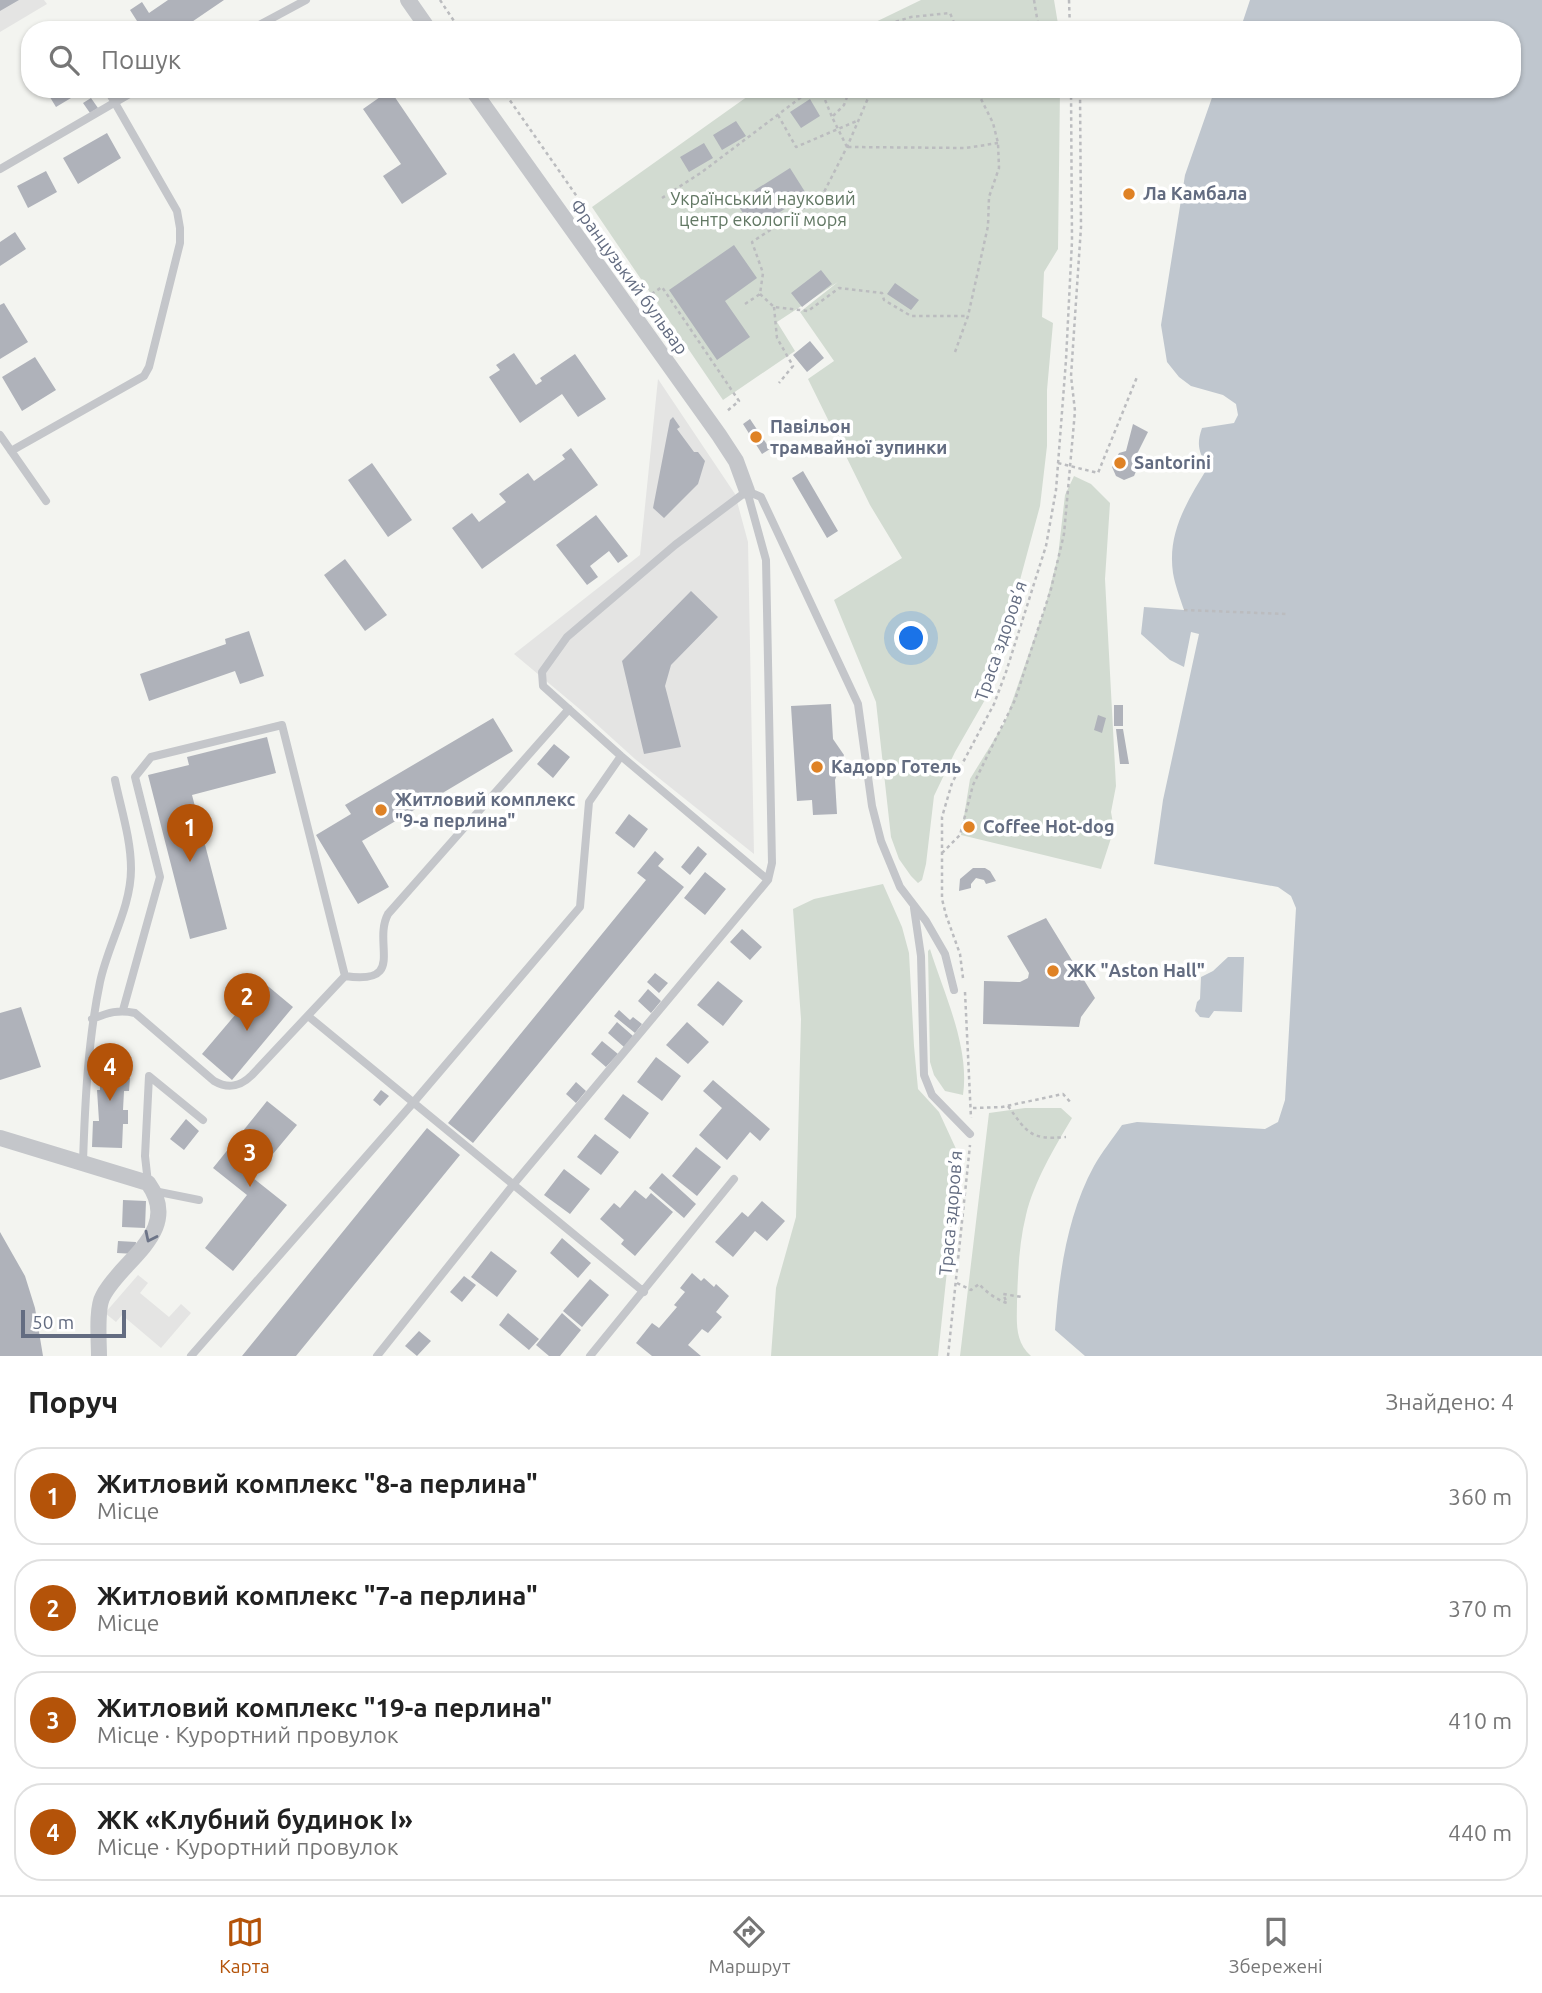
<!DOCTYPE html>
<html lang="uk">
<head>
<meta charset="utf-8">
<style>
  :root { --surface:#fff; --page:#f2f2f2; --text:#222; --muted:#767676; --line:#e0e0e0; --accent:#b45309 }
  body { margin:0; font-family:Ubuntu,sans-serif; background:var(--page); color:var(--text) }
  .scale { position:absolute; left:21px; bottom:18px; width:105px; box-sizing:border-box; padding-left:7px; border:4px solid #636c81; border-top:0; font-size:19px; line-height:24px; white-space:nowrap; color:#636c81; -webkit-text-stroke:5px #fff; paint-order:stroke }
  .you { position:absolute; left:912px; top:639px; width:24px; height:24px; margin:-18px; border:5px solid #fff; border-radius:50%; background:#1a73e8; box-shadow:0 0 0 10px #1a73e833 }
  .badge { display:grid; place-items:center; width:46px; height:46px; border-radius:50%; background:var(--accent); color:#fff; font-size:23px; font-weight:700 }
  .pin { position:absolute; translate:-50% -58px; filter:drop-shadow(0 2px 4px #0008) }
  .pin::after { content:''; position:absolute; top:37px; width:24px; height:21px; background:inherit; clip-path:polygon(0 0,100% 0,50% 100%) }
  .list { margin:0; padding:0; list-style:none }
  h2 { display:flex; justify-content:space-between; align-items:center; height:91px; margin:0; padding:0 28px; font-size:30px }
  h2 small { font-size:23px; font-weight:400; color:var(--muted) }
  .list li { display:grid; grid-template-columns:46px 1fr auto; gap:21px; align-items:center; box-sizing:border-box; height:98px; margin:0 14px 14px; padding:0 14px; border:2px solid var(--line); border-radius:28px }
  .list b { display:block; font-size:26px; white-space:nowrap }
  .list p { margin:0; font-size:23px; white-space:nowrap; color:var(--muted) }
  .list em { font-size:23px; font-style:normal; color:var(--muted) }
  .icon { flex:none; width:38px; height:38px; fill:none; stroke:currentColor; stroke-width:2; stroke-linecap:round; stroke-linejoin:round }
  .map { position:relative; flex:none; width:1542px; height:1356px; overflow:hidden }
  .search { position:absolute; background:var(--surface); box-shadow:0 2px 5px #0004; left:21px; right:21px; top:21px; height:77px; display:flex; align-items:center; gap:18px; box-sizing:border-box; padding:0 24px; border-radius:28px; color:var(--muted); font-size:26px }
  .sheet { height:539px; background:var(--surface) }
  nav { display:flex; justify-content:space-around; align-items:center; box-sizing:border-box; height:98px; border-top:2px solid var(--line); background:var(--surface); font-size:19px; color:var(--muted) }
  nav a { display:grid; justify-items:center; gap:4px }
  nav .on { color:var(--accent) }
  .map>svg:first-child { display:block }
</style>
</head>
<body>
<div class="map">
<svg width="1542" height="1356" viewBox="0 0 1542 1356">
  <rect width="100%" height="100%" fill="#f3f4f0"/>
  <!-- built -->
  <path fill="#e4e4e3" d="M0,0H44L47,4L0,32Z
    M658,379L735,494L748,542L754,854L635,759L582,711L514,654L640,555Z
    M138,1275L148,1283L140,1293L169,1317L181,1304L191,1313L161,1348L122,1315L116,1322L105,1313Z"/>
  <!-- green -->
  <path fill="#d2dbd1" d="M921,0H1054L1059,30H859Z
    M758,89H1060L1058,249L1044,272L1042,317L1053,323L1047,390V446L1040,506L990,691L955,752L934,796L926,864L922,880L918,883L911,876L899,859L891,837L876,702L834,600L902,558L870,505L808,379L834,361L800,312L838,282L777,322L795,351L723,400L592,207Z
    M1074,476L1091,484L1110,503L1105,579L1116,786L1111,812L1114,829L1101,869L961,835L970,779L1005,722L1045,607L1058,556L1065,495Z
    M883,884L902,927L909,953L914,1046L918,1089L939,1112L957,1151L951,1233L938,1356H771L776,1288L796,1217L801,1019L793,909L814,899Z
    M930,949C944,994 970,1047 963,1095L945,1091L934,1075L930,1062L928,951Z
    M1025,1108H1061L1072,1118C1054,1148 1034,1182 1026,1215C1019,1243 1018,1272 1017,1301C1017,1321 1014,1341 1031,1356H960L989,1113Z"/>
  <!-- water -->
  <path fill="#bfc6ce" d="M1250,0H1542V1356H1085L1055,1330C1059,1275 1067,1215 1094,1166C1102,1152 1113,1138 1122,1125L1137,1122L1265,1129L1278,1122L1285,1100L1296,908L1291,896L1278,887L1154,864L1163,800L1199,634L1191,632L1184,667L1170,660L1141,634L1144,607L1184,610C1180,598 1175,585 1173,573C1167,532 1188,500 1208,467C1199,453 1196,445 1202,428L1234,423L1238,415L1236,404L1223,395L1191,386L1179,377L1167,362L1161,325L1185,175L1215,89H1512V30H1240Z
    M1228,957H1244L1242,1012L1214,1011L1209,1018L1200,1017L1195,1011L1197,1002L1200,999L1201,977L1213,971Z"/>
  <!-- building -->
  <path fill="#afb2ba" d="M0,0H19L0,11Z
    M168,0H224L180,30H123L137,21L130,10L142,2L149,13Z
    M45,89H66L71,98L56,107Z
    M390,90L447,174L402,204L383,176L401,164L363,109Z
    M91,98L98,108L90,113L83,103Z
    M810,99L820,116L801,128L790,112Z
    M736,121L746,136L722,150L713,135Z
    M107,133L121,158L78,184L63,158Z
    M704,143L713,158L689,172L680,157Z
    M790,168L807,195L753,229L736,202Z
    M46,171L57,192L28,208L17,186Z
    M15,232L26,249L0,266V242Z
    M734,245L757,278L725,301L750,337L717,360L669,290Z
    M821,270L832,284L802,307L791,293Z
    M895,283L919,300L911,310L887,294Z
    M4,303L28,342L0,359V305Z
    M810,341L824,358L807,372L793,355Z
    M514,353L536,385L542,381L540,378L575,354L606,399L578,417L562,394L520,423L489,377L500,370L496,365Z
    M35,357L56,390L22,411L2,377Z
    M673,417L680,427L677,429L694,452H698L705,461L698,484L664,518L653,508L670,420Z
    M750,419L770,449L762,454L743,424Z
    M1133,424L1148,432L1136,456L1138,467L1134,476L1124,480L1116,476L1112,467L1119,453L1126,451Z
    M571,448L598,485L482,569L452,528L472,513L479,522L506,502L499,494L528,473L534,481L565,459L562,455Z
    M372,463L412,520L388,537L348,480Z
    M803,471L838,531L827,538L792,478Z
    M596,515L628,556L618,563L609,551L590,566L598,577L587,585L556,545Z
    M345,559L387,615L365,631L324,575Z
    M691,591L718,617L671,665L665,686L681,747L644,754L622,661Z
    M249,631L264,676L240,684L235,671L149,701L140,674L226,644L225,639Z
    M831,704L833,739L844,755L835,780L837,814L813,815L812,800L797,801L791,706Z
    M1114,705H1123V726H1114Z
    M1098,715L1106,718L1102,733L1094,730Z
    M493,718L513,751L362,841L389,887L358,904L316,835L351,814L345,805Z
    M1116,729H1123L1129,764H1120Z
    M267,737L276,773L192,795L227,929L190,939L148,775L189,765L187,757Z
    M554,744L570,757L553,778L537,764Z
    M629,814L648,829L634,848L615,833Z
    M967,821L974,823L971,834L964,832Z
    M698,846L707,854L690,875L681,867Z
    M655,851L664,859L658,866L684,887L473,1143L448,1123L646,880L637,873Z
    M973,868H985L990,871L996,881L986,884L984,880L976,878L971,884V888L959,891L960,879Z
    M705,872L726,889L705,915L684,898Z
    M1046,918L1095,998L1081,1017L1079,1027L983,1024L984,981L1020,982L1028,978L1029,973L1007,936Z
    M742,929L762,947L750,960L730,942Z
    M655,973L668,983L659,993L647,982Z
    M718,981L743,1001L723,1026L697,1005Z
    M263,982L293,1007L232,1080L202,1054Z
    M648,989L661,1001L651,1013L638,1001Z
    M21,1007L41,1067L0,1080V1013Z
    M619,1010L630,1020L633,1017L642,1024L635,1033L614,1016Z
    M617,1022L633,1036L624,1047L608,1033Z
    M687,1022L709,1042L688,1064L666,1045Z
    M602,1041L618,1054L606,1067L591,1054Z
    M101,1052L129,1053V1061H124V1078H130L129,1091H124L123,1110H128V1124H123L122,1148L92,1147L93,1121H99L97,1090H100V1079H96V1058H101Z
    M656,1057L681,1076L662,1101L637,1082Z
    M713,1080L770,1129L760,1141L750,1132L727,1160L699,1135L722,1108L703,1091Z
    M576,1082L586,1091L576,1103L566,1094Z
    M381,1090L389,1096L380,1106L373,1100Z
    M623,1094L649,1113L630,1139L604,1119Z
    M267,1101L297,1125L253,1178L287,1205L233,1271L205,1248L247,1195L213,1168Z
    M186,1119L199,1131L184,1150L170,1139Z
    M427,1128L460,1155L296,1356H242Z
    M595,1134L619,1152L601,1175L577,1157Z
    M696,1147L721,1167L697,1196L672,1176Z
    M564,1169L590,1189L570,1214L544,1195Z
    M662,1173L696,1204L684,1218L649,1188Z
    M635,1190L646,1199L651,1193L673,1212L635,1256L621,1244L624,1240L600,1219L614,1203L620,1208Z
    M123,1200L146,1201L145,1228L122,1227Z
    M762,1201L785,1221L767,1241L755,1231L733,1257L715,1242L742,1212L748,1217Z
    M0,1232L25,1276L35,1308L43,1356H0Z
    M562,1238L591,1263L578,1278L550,1253Z
    M118,1241L136,1242L135,1254L117,1253Z
    M491,1251L517,1271L497,1297L471,1277Z
    M692,1273L701,1281L704,1278L714,1287L716,1284L729,1296L716,1312L722,1317L708,1333L702,1329L688,1345L701,1356H652L636,1343L652,1323L659,1328L677,1307L674,1305L685,1292L680,1288Z
    M464,1276L476,1285L462,1302L450,1292Z
    M590,1279L609,1295L582,1327L563,1311Z
    M508,1313L539,1339L529,1350L499,1325Z
    M562,1313L581,1330L560,1356H549L536,1345Z
    M419,1331L431,1341L417,1356L405,1346Z"/>
  <g fill="none" stroke-linecap="round" stroke-linejoin="round">
    <!-- path -->
    <path stroke="#bbbcbf" stroke-width="2.5" stroke-dasharray="3.5 3.5" stroke-linecap="butt" d="M440,0L460,30
      M1034,0L1039,30
      M1069,0L1070,30
      M869,30L911,17L950,13L957,30
      M502,89L647,297L662,287L739,401L727,411
      M817,89L823,95L832,117
      M778,115L796,147L859,120
      M847,147L832,117L844,105L850,89
      M848,147L966,148L998,143
      M662,198L702,172L812,89
      M760,294L774,307L808,311L839,288L882,293L884,300L911,316H967
      M745,304L760,294L763,273L752,242L822,196L847,147L872,89
      M774,307L777,338L793,366L779,383
      M955,352L968,316L988,226L989,197L999,168L998,143L993,123L976,89
      M1058,463L1098,473L1137,377
      M1184,610L1286,614
      M942,853L960,835L973,785L1015,700L1051,589L1064,534L1075,411L1071,376L1081,227L1080,89
      M963,978L960,954L946,915L942,899V817L952,783L994,704L1006,672L1046,546L1056,490L1066,360L1072,241L1071,89
      M965,992L971,1118
      M1008,1106C1028,1134 1031,1140 1066,1137
      M973,1108L1002,1107L1063,1094L1072,1104
      M957,1283L971,1290L979,1284C986,1292 997,1300 1007,1303L1003,1294L1022,1297
      M948,1356L970,1145"/>
    <!-- lane -->
    <path stroke="#c4c6ca" stroke-width="8" d="M74,27L75,30
      M250,30L306,0
      M0,169L138,89
      M0,435L46,501
      M11,451L144,376L149,367L180,243V228L177,211L107,89
      M747,491L675,545L567,637L542,672L543,686L621,756L768,880
      M747,491L761,497L858,704L872,806L881,841L900,887L926,921L945,954L954,990
      M914,908L921,956L924,1075L932,1095L970,1134
      M345,976C407,985 372,944 388,914L569,709
      M123,1010L160,877L135,777L151,757L282,725L345,976
      M308,1016L644,1292
      M92,1019C108,1013 118,1009 135,1013L214,1081C228,1089 240,1087 252,1075L345,976
      M83,1162C85,1102 88,1040 100,982C108,944 131,908 131,869C131,839 121,809 115,780
      M148,1183L145,1156L149,1076L203,1120
      M154,1191L199,1200
      M191,1356L413,1103L580,907L589,802L621,756
      M377,1356L513,1185L768,880L772,863L766,560L747,491
      M590,1356L734,1179"/>
    <!-- street -->
    <path stroke="#c4c6ca" stroke-width="16" d="M408,0L429,30
      M472,89L719,435L736,461L747,491
      M0,1138L148,1183C183,1232 121,1260 103,1296C96,1308 99,1341 99,1356"/>
  </g>
  <!-- one-way arrows -->
  <defs><path id="oneway-chevron" d="M-2-3.5L2.5 0L-2 3.5" fill="none" stroke-width="1.6" stroke-linecap="round" stroke-linejoin="round" transform="scale(1.75)"/></defs>
  <use stroke="#6d7588" href="#oneway-chevron" transform="translate(150 1237) rotate(116)"/>
  <!-- markers -->
  <g fill="#df8225" stroke="#fff" stroke-width="2.5">
    <circle cx="1129" cy="194" r="7"/>
    <circle cx="756" cy="437" r="7"/>
    <circle cx="1120" cy="463" r="7"/>
    <circle cx="817" cy="767" r="7"/>
    <circle cx="381" cy="810" r="7"/>
    <circle cx="969" cy="827" r="7"/>
    <circle cx="1053" cy="971" r="7"/>
  </g>
  <g text-anchor="middle" stroke-width="7" stroke-linejoin="round" paint-order="stroke">
    <!-- poi labels -->
    <g font-size="18" font-weight="bold" fill="#636c81" stroke="#fff" text-anchor="start">
      <text x="1143" y="200">Ла Камбала</text>
      <text x="770" y="433">Павільон<tspan x="770" dy="21">трамвайної зупинки</tspan></text>
      <text x="1134" y="469">Santorini</text>
      <text x="831" y="773">Кадорр Готель</text>
      <text x="395" y="806">Житловий комплекс<tspan x="395" dy="21">"9-а перлина"</tspan></text>
      <text x="983" y="833">Coffee Hot-dog</text>
      <text x="1067" y="977">ЖК "Aston Hall"</text>
    </g>
    <!-- park labels -->
    <g font-size="18" fill="#627864" stroke="#fff">
      <text x="763" y="205">Український науковий<tspan x="763" dy="21">центр екології моря</tspan></text>
    </g>
    <!-- street labels -->
    <g font-size="18" fill="#636c81" stroke="#fff">
      <text transform="translate(629 277) rotate(54)" y="6">Французький бульвар</text>
      <text transform="translate(1001 641) rotate(-71)" y="6">Траса здоров’я</text>
      <text transform="translate(951 1213) rotate(-85)" y="6">Траса здоров’я</text>
    </g>
  </g>
</svg>
<div class="scale">50 m</div>
<div class="you"></div>
<div class="pin badge" style="left:190px;top:862px">1</div>
<div class="pin badge" style="left:247px;top:1031px">2</div>
<div class="pin badge" style="left:250px;top:1187px">3</div>
<div class="pin badge" style="left:110px;top:1101px">4</div>
<div class="search"><svg class="icon" aria-label="search" viewBox="0 0 24 24"><circle cx="10" cy="10" r="6"/><path d="M15 15l6 6"/></svg>Пошук</div>
</div>
<section class="sheet">
<h2>Поруч<small>Знайдено: 4</small></h2>
<ul class="list">
<li><span class="badge">1</span><div><b>Житловий комплекс &quot;8-а перлина&quot;</b><p>Місце</p></div><em>360 m</em></li>
<li><span class="badge">2</span><div><b>Житловий комплекс &quot;7-а перлина&quot;</b><p>Місце</p></div><em>370 m</em></li>
<li><span class="badge">3</span><div><b>Житловий комплекс &quot;19-а перлина&quot;</b><p>Місце · Курортний провулок</p></div><em>410 m</em></li>
<li><span class="badge">4</span><div><b>ЖК «Клубний будинок I»</b><p>Місце · Курортний провулок</p></div><em>440 m</em></li>
</ul>
</section>
<nav>
<a class="on"><svg class="icon" aria-label="map" viewBox="0 0 24 24"><path d="M3 6l6-2 6 2 6-2v14l-6 2-6-2-6 2zM9 4v14M15 6v14"/></svg>Карта</a>
<a><svg class="icon" aria-label="directions" viewBox="0 0 24 24"><path d="M12 3l9 9-9 9-9-9zM9 14v-3h6M13 9l2 2-2 2"/></svg>Маршрут</a>
<a><svg class="icon" aria-label="saved" viewBox="0 0 24 24"><path d="M7 4h10v16l-5-4-5 4z"/></svg>Збережені</a>
</nav>
</body>
</html>
